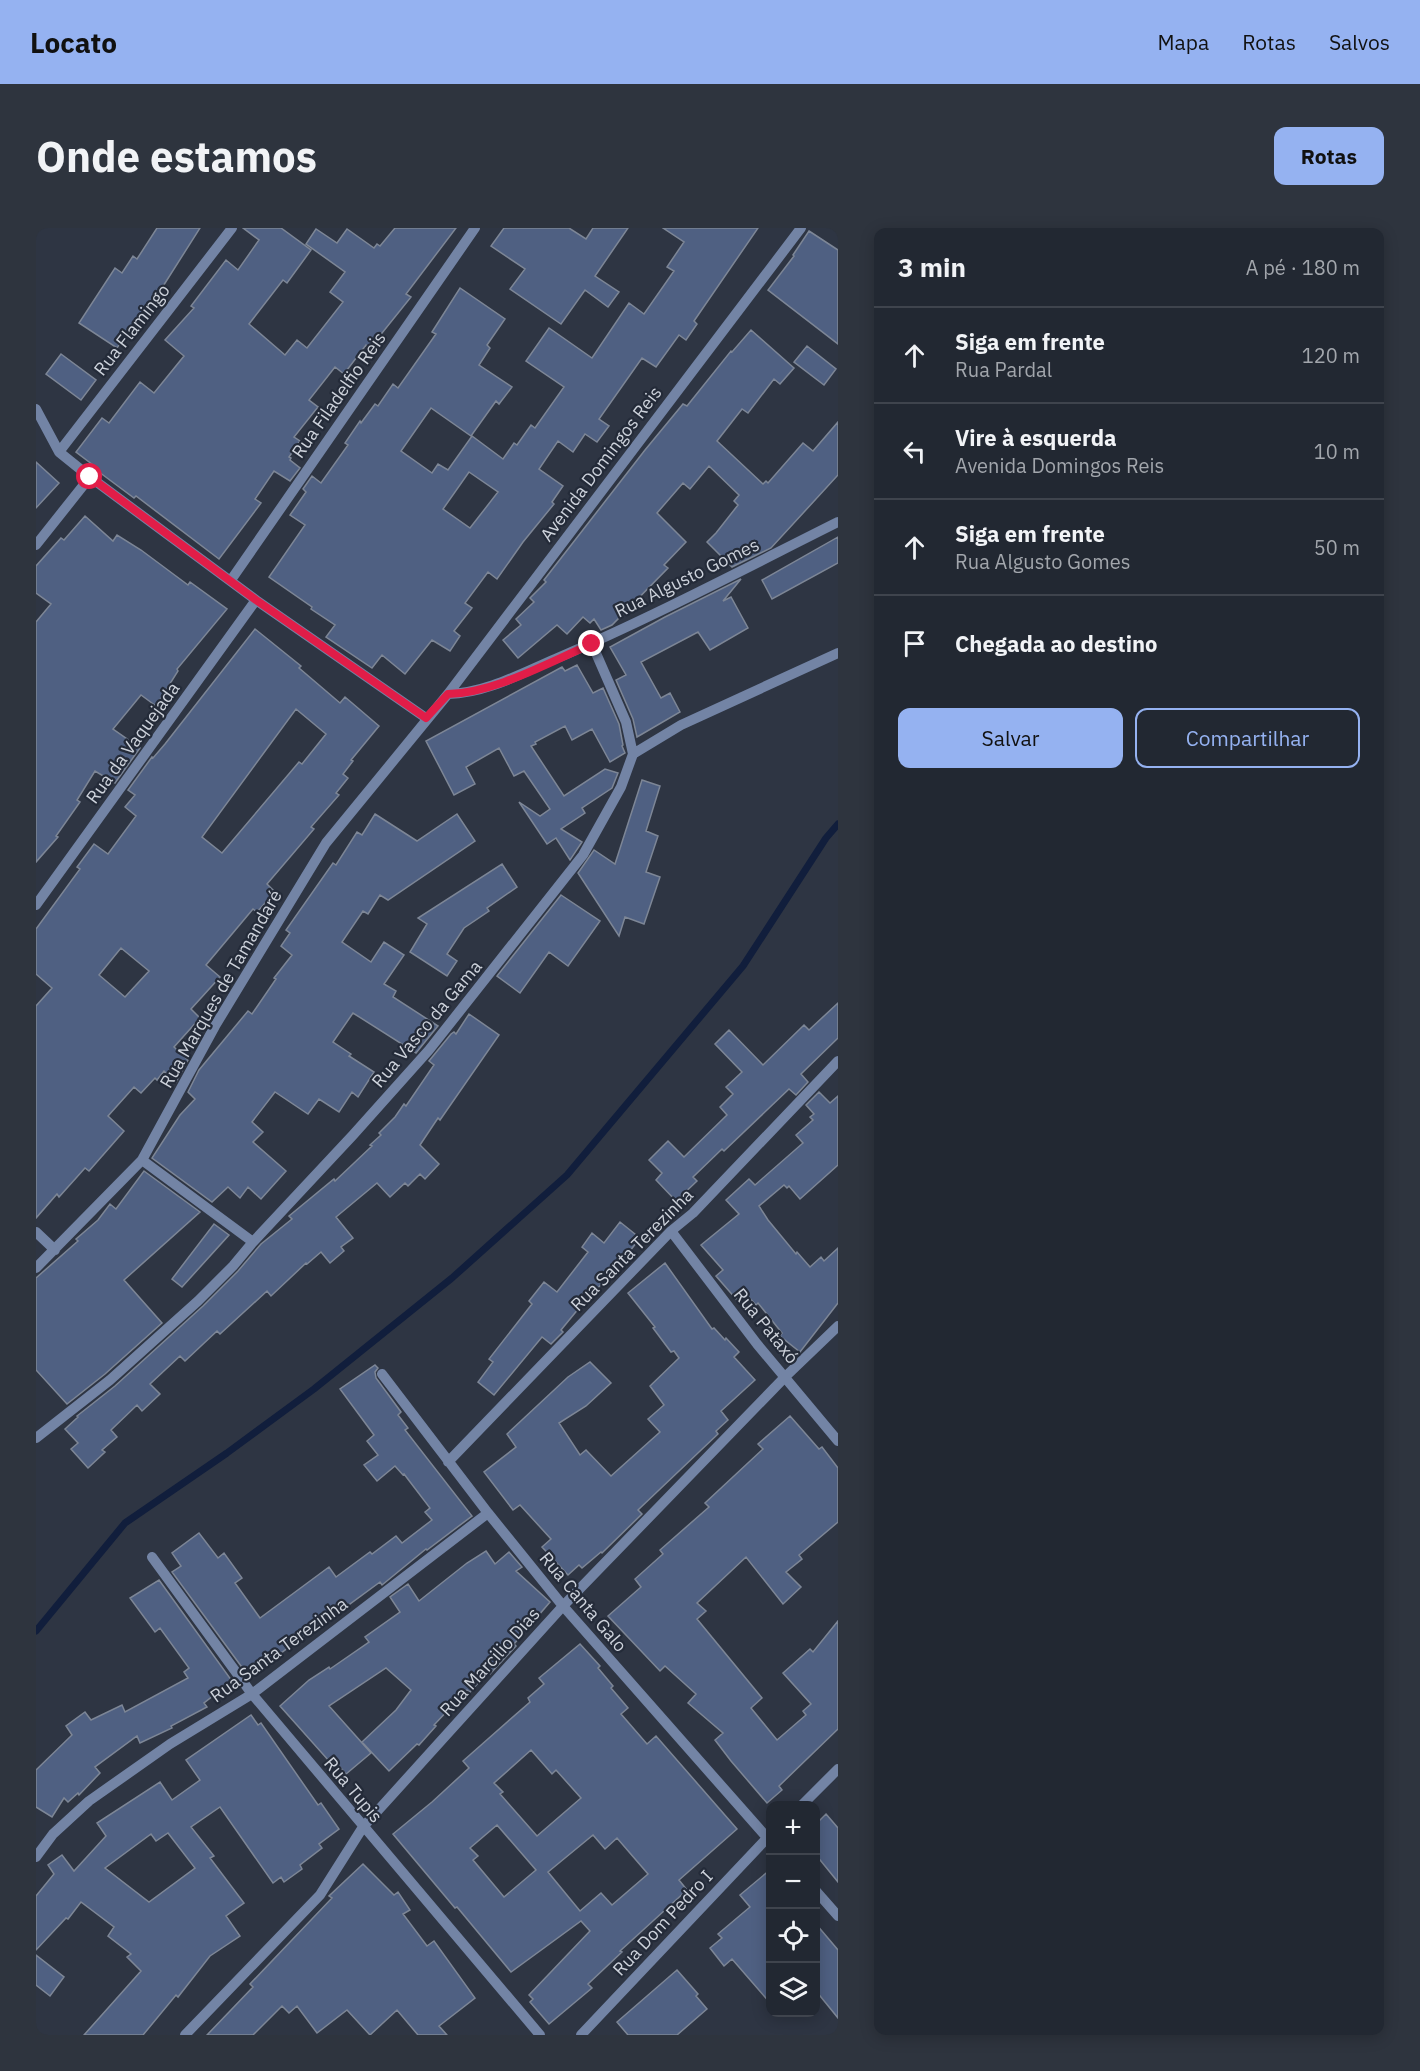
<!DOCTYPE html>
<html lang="pt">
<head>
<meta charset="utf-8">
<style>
  :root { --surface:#222832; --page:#2e343e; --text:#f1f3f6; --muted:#a2a6ac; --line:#3f444d; --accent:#95b2f1 }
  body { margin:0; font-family:"IBM Plex Sans",sans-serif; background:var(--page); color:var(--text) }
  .controls { position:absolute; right:18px; bottom:18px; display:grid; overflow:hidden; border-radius:12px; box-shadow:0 3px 15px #0003 }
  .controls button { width:54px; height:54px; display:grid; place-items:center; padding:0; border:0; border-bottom:2px solid var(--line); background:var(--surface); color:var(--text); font:30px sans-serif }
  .stop { position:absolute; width:18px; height:18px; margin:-14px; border:4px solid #e11d48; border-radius:50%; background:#fff }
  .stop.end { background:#e11d48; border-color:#fff; box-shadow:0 2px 6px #0008 }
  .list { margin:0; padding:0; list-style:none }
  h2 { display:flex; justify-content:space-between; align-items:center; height:78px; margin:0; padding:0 24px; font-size:26px }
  h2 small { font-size:20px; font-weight:400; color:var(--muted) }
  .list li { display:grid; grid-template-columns:39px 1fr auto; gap:18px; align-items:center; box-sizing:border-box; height:96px; padding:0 24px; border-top:2px solid var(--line) }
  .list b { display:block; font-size:22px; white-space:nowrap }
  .list p { margin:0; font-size:20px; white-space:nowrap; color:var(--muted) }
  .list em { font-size:20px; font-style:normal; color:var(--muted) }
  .actions { display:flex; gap:12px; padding:18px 24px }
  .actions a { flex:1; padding:14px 0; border:2px solid var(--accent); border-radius:12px; text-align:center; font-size:21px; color:var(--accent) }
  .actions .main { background:var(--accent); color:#111 }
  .icon { flex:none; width:33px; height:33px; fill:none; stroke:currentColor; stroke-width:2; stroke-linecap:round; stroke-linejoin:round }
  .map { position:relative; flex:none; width:802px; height:1807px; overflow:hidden; border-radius:12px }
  header { display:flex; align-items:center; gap:36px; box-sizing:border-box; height:84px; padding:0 30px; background:var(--accent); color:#111 }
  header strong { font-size:28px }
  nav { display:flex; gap:33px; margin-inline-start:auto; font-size:21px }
  .intro { display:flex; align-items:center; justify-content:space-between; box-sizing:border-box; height:144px; padding:0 36px }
  h1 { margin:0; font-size:42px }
  .button { padding:15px 27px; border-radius:12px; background:var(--accent); color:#111; font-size:21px; font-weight:700 }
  main { display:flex; gap:36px; padding:0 36px }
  aside { flex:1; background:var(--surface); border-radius:12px; box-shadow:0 3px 15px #0003 }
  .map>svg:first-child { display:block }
</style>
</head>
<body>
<header>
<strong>Locato</strong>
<nav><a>Mapa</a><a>Rotas</a><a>Salvos</a></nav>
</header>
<div class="intro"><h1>Onde estamos</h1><a class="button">Rotas</a></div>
<main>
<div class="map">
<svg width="802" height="1807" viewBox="0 0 802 1807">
  <rect width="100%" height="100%" fill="#2e3543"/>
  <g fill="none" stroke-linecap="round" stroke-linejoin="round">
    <!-- stream -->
    <path stroke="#111e3c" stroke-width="7" d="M0,1403L89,1295L191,1225L278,1161L416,1050L531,947L707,738L790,610L802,596"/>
  </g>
  <!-- building -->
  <path fill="#4f6082" stroke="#7d8696" stroke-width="1.5" fill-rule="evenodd" d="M121,0H164L124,63L107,88L104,86L81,120L43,95L79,40L86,45L97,28L101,31Z
    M207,0H245L275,22L251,55L247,52L213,96L249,127L261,112L271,120L307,74L294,64L309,44L270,16L280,1L301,15L311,1L338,20L341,16L344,18L359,0H420L370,66L375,69L334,120L330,117L308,146L299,139L273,172L282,179L258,209L264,213L253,229L255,230L254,232L264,240L254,253L238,243L219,271L225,275L183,331L100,268L98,270L59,241L61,240L40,224L66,190L73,195L104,154L118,165L148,128L129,112L158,80L155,78L190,32L202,42L223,12Z
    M468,0H533L550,11L557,0H592L559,48L583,64L572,79L549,62L525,96L474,61L489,41L455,18Z
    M627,0H722L658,93L661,96L650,112L643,107L620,139L606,130L563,191L573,198L561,214L549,206L537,224L522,213L503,241L527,258L516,274L518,276L487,314L461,351L452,344L429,375L436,380L418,403L424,408L414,423L396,412L369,446L346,427L336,440L290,409L299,397L275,381L276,379L233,349L269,297L254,287L270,264L267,261L276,248L285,255L312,217L309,215L324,193L325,195L339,176L342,178L357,156L362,160L400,106L396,104L424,60L469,91L451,117L454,120L443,137L476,159L463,176L460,173L435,208L395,180L365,223L396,245L402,236L412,242L436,208L467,231L478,215L481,217L495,197L499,200L528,159L490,133L513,100L556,130L593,75L608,86L638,43L631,39L648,14ZM433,244L462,264L434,300L407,281Z
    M773,3L802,22V116L732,62L758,28L757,27Z
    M715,102L758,140L744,156L738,151L712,185L706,181L681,213L727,256L730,253L732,255L767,215L777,223L802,194V247L735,320L696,339L671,314L680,305L702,277L698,273L703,267L673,238L654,261L647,255L621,285L650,314L628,337L632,340L576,397L565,402L558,391L554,395L547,389L531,406L521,397L482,430L467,412L485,397L480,391L498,374L494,370L510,354L508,352L609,222L647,176L651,178L695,123L696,124Z
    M771,118L800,141L788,157L758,134Z
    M25,126L60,152L45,172L10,146Z
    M0,234L23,255L0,280Z
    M49,288L77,313L81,307L105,322L152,357L154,354L191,381L141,441L142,443L120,478L105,467L77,501L104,520L79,555L59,543L41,572L44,574L20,608L22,609L0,634V394L15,376L0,365V338L25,310L28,312Z
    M802,309V335L736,371L726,352Z
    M705,351L687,373L695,369L712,400L674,422L662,404L605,434L625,470L634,465L644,484L601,509L597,491L580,452L590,447L574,419L629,389Z
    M219,401L265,438L263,440L304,475L309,469L343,498L315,532L317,533L307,546L312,550L300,565L303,567L275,599L278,601L231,656L239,664L221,684L217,681L170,737L184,749L155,781L164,790L138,819L152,832L140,854L128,843L121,852L119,850L105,865L98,859L72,888L88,903L53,943L49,940L23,969L21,966L0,990V778L16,760L0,746V701L44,641L41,639L58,616L72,626L100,588L89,579L99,567L92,562L116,529L117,530L129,516ZM260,481L290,506L266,536L263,534L186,625L166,609ZM85,720L113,743L89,769L63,747Z
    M541,437L557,465L567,460L583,496L587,517L586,518L589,525L574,534L556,501L536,512L529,498L499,514L500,516L495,518L528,568L569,541L582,545L576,560L546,580L549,585L525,601L546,614L534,632L520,610L511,616L483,574L504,588L514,581L488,543L478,548L463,520L430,539L439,556L418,567L390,513L526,439L529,443Z
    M606,552L624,558L610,603L622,608L610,644L624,649L608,696L589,689L583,708L542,645L558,622L579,636Z
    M339,586L381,613L421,586L439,613L352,672L344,667L332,686L327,683L306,714L335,734L348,714L368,727L348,756L360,763L357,769L402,798L380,825L317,785L297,814L315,826L313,828L338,844L322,869L316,864L303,884L283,871L272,886L239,864L216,894L227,904L217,914L250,943L225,971L212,959L204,970L192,959L176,974L116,930L144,887L159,871L152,864L163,842L212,783L216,786L240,751L238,750L256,727L245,718L254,705L250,702L297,635L300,637L321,604L326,607Z
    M466,636L481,659L451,680L453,683L428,700L411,726L421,733L411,748L374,724L391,696L382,690Z
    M525,667L564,693L532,738L513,724L484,765L461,748Z
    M802,775V810L765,846L772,854L760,867L753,861L688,923L686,921L657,949L661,953L640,973L620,952L626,945L613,932L632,913L648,929L691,887L684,879L697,866L690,859L706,844L679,816L693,802L727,837L768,797L773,802Z
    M433,786L463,807L404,892L402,890L384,917L403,936L389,951L384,946L372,958L369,955L354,969L341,955L300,989L317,1010L305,1019L308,1023L294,1035L285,1024L271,1036L270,1035L235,1068L231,1063L184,1106L181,1103L149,1133L144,1128L114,1156L124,1166L106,1183L101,1177L75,1202L81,1209L66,1222L69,1224L52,1240L35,1221L42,1215L29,1201L42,1189L41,1188L79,1158L167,1078L202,1043L225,1016L256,991L253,988L298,951L299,953L336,918L334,917L345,907L343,905L359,889L368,876L370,878L398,837L393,833L415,806L418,804L420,806Z
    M783,864L794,875L802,868V937L764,971L753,958L751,960L748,957L723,978L732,992L760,1026L761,1024L774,1039L785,1029L788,1033L802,1020V1075L764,1124L744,1108L746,1105L722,1075L720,1077L708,1064L700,1071L680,1048L687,1042L665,1017L703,986L690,972L713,951L719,957L767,915L760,907L777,892L774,889L778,886L770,877Z
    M108,943L164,984L88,1052L126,1095L69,1146L31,1176L0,1142V1050L42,1013L40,1011L62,992L74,976L80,981Z
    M584,994L604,1010L576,1046L575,1044L559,1064L557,1063L525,1102L527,1104L515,1116L506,1109L458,1167L442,1154L457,1134L453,1131L496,1076L493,1073L508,1054L521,1064L552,1024L546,1019L556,1005L568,1015Z
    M178,996L193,1007L146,1059L136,1051Z
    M629,1035L676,1101L678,1100L689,1112L690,1110L703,1124L698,1129L719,1152L685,1183L692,1192L680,1203L682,1206L602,1282L606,1286L566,1325L565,1324L546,1340L543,1337L532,1347L506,1319L515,1311L484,1277L477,1282L448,1244L480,1219L471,1206L532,1149L554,1134L575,1155L550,1178L523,1195L544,1227L550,1222L575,1248L624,1204L612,1191L628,1177L614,1158L643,1130L638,1123L635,1124L617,1100L619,1099L592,1065Z
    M339,1137L342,1140L339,1144L340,1150L365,1184L362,1187L372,1200L369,1202L436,1288L391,1322L390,1321L346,1357L344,1354L307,1381L306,1379L216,1447L210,1440L208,1442L136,1344L145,1338L136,1325L163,1305L182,1330L188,1325L206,1350L199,1355L224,1390L293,1339L300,1349L334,1324L336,1326L360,1308L366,1315L396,1292L389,1284L394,1280L368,1246L367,1247L359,1238L341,1253L328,1237L342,1227L331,1213L338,1207L304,1161Z
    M754,1188L783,1221L786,1219L802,1240V1294L763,1327L766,1331L750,1344L765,1359L747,1376L710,1329L661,1375L670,1383L661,1391L726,1470L715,1480L741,1512L770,1487L767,1483L775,1476L747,1445L774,1421L777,1424L802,1393V1501L743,1558L746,1562L731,1575L695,1533L679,1512L687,1505L652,1475L660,1466L629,1438L624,1443L572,1388L605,1359L599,1351L627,1326L624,1322L673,1279L669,1275L727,1221L722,1216Z
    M450,1323L459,1336L473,1324L486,1339L480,1343L514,1374L478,1416L480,1418L454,1446L452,1444L434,1464L431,1462L398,1497L400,1498L383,1517L381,1516L353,1543L326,1514L360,1482L375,1462L350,1440L293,1478L335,1525L310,1546L296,1530L293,1533L244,1478L273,1452L293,1439L294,1441L333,1414L329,1409L364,1384L354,1369L372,1356L383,1373L431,1335Z
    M123,1352L196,1453L168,1475L171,1479L135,1498L136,1500L104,1515L101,1508L59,1539L64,1545L43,1567L42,1565L32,1574L28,1570L16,1589L0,1579V1542L36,1507L30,1498L49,1484L55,1492L86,1477L89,1484L152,1450L148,1444L153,1440L124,1400L119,1404L94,1370Z
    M544,1416L564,1438L562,1440L577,1458L575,1460L592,1480L585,1486L611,1516L620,1508L701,1601L643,1652L651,1662L584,1723L586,1724L552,1756L556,1760L513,1796L494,1774L497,1771L493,1767L554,1703L545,1693L475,1744L421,1679L419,1680L357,1606L396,1574L433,1540L427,1533L494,1474L492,1470L508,1456L503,1450ZM495,1522L516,1546L520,1542L545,1570L501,1608L464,1566L467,1564L458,1555ZM461,1597L500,1642L468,1669L437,1632L442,1628L434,1620ZM557,1607L569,1621L581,1610L612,1646L576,1677L565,1665L544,1683L512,1644Z
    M215,1487L222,1497L225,1495L282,1577L285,1575L303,1601L283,1616L286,1620L264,1637L266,1641L248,1654L245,1649L237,1655L184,1579L155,1599L178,1628L174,1630L208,1675L190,1688L204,1708L174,1728L142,1769L140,1767L107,1807H48L105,1743L91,1729L95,1726L72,1708L78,1699L45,1674L32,1691L30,1690L0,1722V1668L18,1646L12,1637L26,1627L38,1643L70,1608L61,1595L124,1554L136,1572L164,1552L150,1532ZM132,1605L159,1640L113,1674L69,1640L115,1606L120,1613Z
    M790,1586L802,1600V1654L780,1627V1596Z
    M327,1636L358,1667L362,1664L374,1682L367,1686L391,1718L398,1713L439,1770L403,1798L411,1807H382L361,1782L334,1807L311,1782L281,1805L261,1778L253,1785L246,1778L217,1807H171L217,1759L214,1756L296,1670L293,1668Z
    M735,1641V1776L696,1731L688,1738L674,1720L686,1710L682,1706L714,1679L704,1667Z
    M780,1696L802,1722V1790L780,1763Z
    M0,1727L28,1749L14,1768L0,1757Z
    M641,1742L662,1766L660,1768L671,1781L641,1807H592L581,1794Z"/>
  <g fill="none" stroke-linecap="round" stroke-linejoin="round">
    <!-- minor -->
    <path stroke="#7384a5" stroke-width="10" d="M0,181L23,224L54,249L220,372L390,490
      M23,224L196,0
      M0,317L54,249
      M195,352L439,0
      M556,416L590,494L597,526
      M412,466C450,465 484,446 519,431C615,390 708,341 802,294
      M0,677L220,372
      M106,932L217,1014
      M635,1003L721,1116L802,1213
      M0,1004L19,1022
      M0,1040L106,932L179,798L290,615L412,466L765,0
      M346,1146L452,1285L527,1378L734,1613
      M0,1210L74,1152L162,1073L197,1038L217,1014L317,907L393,822L547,627L585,559L597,526L645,497L802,425
      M412,1234L635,1003L657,985L802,833
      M116,1329L216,1466L504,1807
      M765,1578L802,1541
      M0,1629L17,1606L53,1573L134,1516L216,1466L452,1285
      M780,1663L802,1688
      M149,1807L284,1667L327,1599L527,1378L749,1149L802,1098
      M545,1807L734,1607"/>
  </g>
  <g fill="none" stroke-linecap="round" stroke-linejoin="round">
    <!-- route -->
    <path stroke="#e11d48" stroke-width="8" d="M54,249L220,372L390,490L412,466C459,465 513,434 556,416"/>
  </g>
  <g text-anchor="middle" stroke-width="4.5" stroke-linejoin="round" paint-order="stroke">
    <!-- street labels -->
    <g font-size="18" fill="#cdd2db" stroke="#242b39">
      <text transform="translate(96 102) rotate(-52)" y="6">Rua Flamingo</text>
      <text transform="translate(303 167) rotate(-55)" y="6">Rua Filadelfio Reis</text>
      <text transform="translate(565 236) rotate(-53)" y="6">Avenida Domingos Reis</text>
      <text transform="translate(651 350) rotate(-26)" y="6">Rua Algusto Gomes</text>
      <text transform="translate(97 515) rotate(-54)" y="6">Rua da Vaquejada</text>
      <text transform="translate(185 761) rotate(-60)" y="6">Rua Marques de Tamandaré</text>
      <text transform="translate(391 796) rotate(-50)" y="6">Rua Vasco da Gama</text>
      <text transform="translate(596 1022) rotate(-45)" y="6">Rua Santa Terezinha</text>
      <text transform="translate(730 1098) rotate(51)" y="6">Rua Pataxó</text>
      <text transform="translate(547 1374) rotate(50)" y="6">Rua Canta Galo</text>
      <text transform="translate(243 1422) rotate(-36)" y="6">Rua Santa Terezinha</text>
      <text transform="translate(454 1434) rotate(-48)" y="6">Rua Marcilio Dias</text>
      <text transform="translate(317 1562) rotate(50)" y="6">Rua Tupis</text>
      <text transform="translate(627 1695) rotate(-47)" y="6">Rua Dom Pedro I</text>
    </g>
  </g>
</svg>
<div class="controls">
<button>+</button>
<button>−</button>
<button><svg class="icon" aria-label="locate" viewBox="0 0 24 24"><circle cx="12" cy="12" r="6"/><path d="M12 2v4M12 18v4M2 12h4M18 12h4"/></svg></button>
<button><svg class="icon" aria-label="layers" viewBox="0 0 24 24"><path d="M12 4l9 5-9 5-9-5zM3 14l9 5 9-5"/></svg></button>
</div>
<div class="stop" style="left:54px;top:249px"></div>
<div class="stop end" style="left:556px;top:416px"></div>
</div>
<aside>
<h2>3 min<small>A pé · 180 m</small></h2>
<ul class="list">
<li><svg class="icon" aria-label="ahead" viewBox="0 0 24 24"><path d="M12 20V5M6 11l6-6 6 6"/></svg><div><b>Siga em frente</b><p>Rua Pardal</p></div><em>120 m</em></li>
<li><svg class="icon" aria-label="left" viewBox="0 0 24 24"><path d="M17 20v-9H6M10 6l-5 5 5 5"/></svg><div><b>Vire à esquerda</b><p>Avenida Domingos Reis</p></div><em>10 m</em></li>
<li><svg class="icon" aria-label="ahead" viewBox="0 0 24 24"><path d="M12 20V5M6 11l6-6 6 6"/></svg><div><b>Siga em frente</b><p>Rua Algusto Gomes</p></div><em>50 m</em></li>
<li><svg class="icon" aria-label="arrive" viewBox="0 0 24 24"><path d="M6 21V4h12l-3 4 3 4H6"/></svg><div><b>Chegada ao destino</b></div></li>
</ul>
<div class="actions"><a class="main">Salvar</a><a>Compartilhar</a></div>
</aside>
</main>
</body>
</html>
